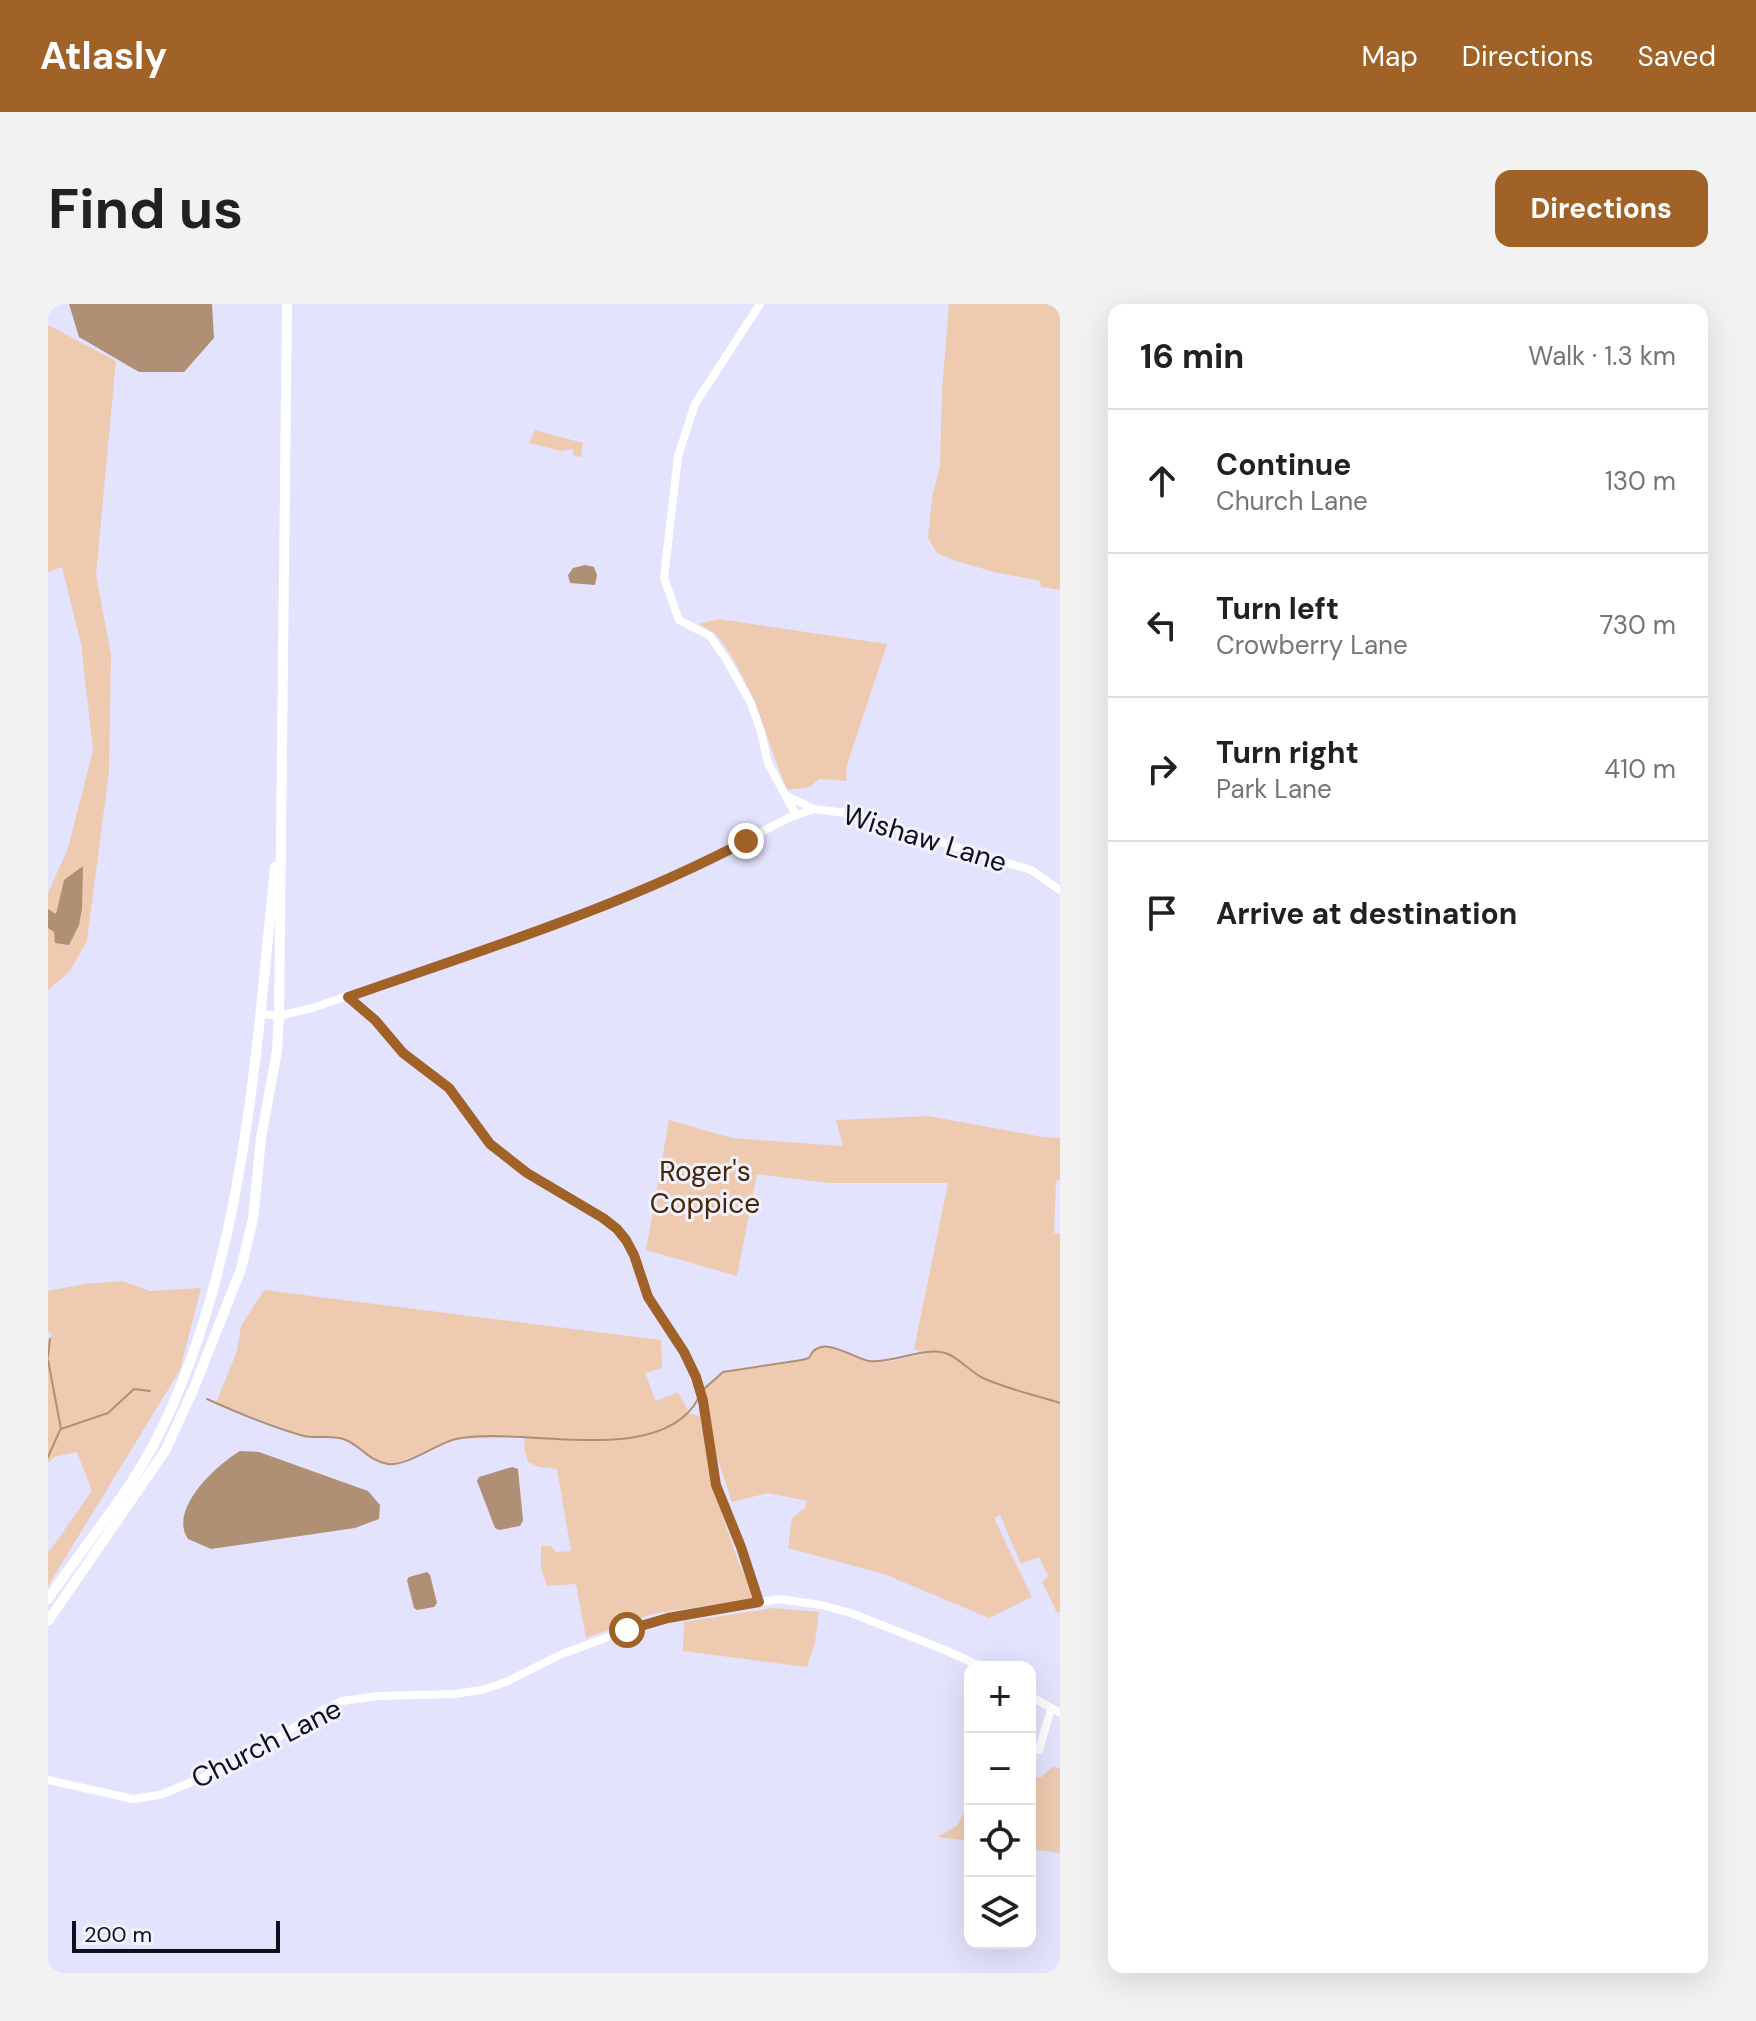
<!DOCTYPE html>
<html lang="en">
<head>
<meta charset="utf-8">
<style>
  :root { --surface:#fff; --page:#f2f2f2; --text:#202124; --muted:#757577; --line:#e0e0e0; --accent:#a06227 }
  body { margin:0; font-family:"DM Sans",sans-serif; background:var(--page); color:var(--text) }
  .controls { position:absolute; right:24px; bottom:24px; display:grid; overflow:hidden; border-radius:16px; box-shadow:0 8px 32px #0002 }
  .controls button { width:72px; height:72px; display:grid; place-items:center; padding:0; border:0; border-bottom:2px solid var(--line); background:var(--surface); color:var(--text); font:40px sans-serif }
  .scale { position:absolute; left:24px; bottom:20px; width:208px; box-sizing:border-box; padding-left:8px; border:4px solid #0f0f19; border-top:0; font-size:22px; line-height:28px; white-space:nowrap; color:#0f0f19; -webkit-text-stroke:6px #f1f1ff; paint-order:stroke }
  .stop { position:absolute; width:24px; height:24px; margin:-18px; border:6px solid #a06227; border-radius:50%; background:#fff }
  .stop.end { background:#a06227; border-color:#fff; box-shadow:0 2px 8px #0008 }
  .list { margin:0; padding:0; list-style:none }
  h2 { display:flex; justify-content:space-between; align-items:center; height:104px; margin:0; padding:0 32px; font-size:34px }
  h2 small { font-size:26px; font-weight:400; color:var(--muted) }
  .list li { display:grid; grid-template-columns:52px 1fr auto; gap:24px; align-items:center; box-sizing:border-box; height:144px; padding:0 32px; border-top:2px solid var(--line) }
  .list b { display:block; font-size:30px; white-space:nowrap }
  .list p { margin:0; font-size:26px; white-space:nowrap; color:var(--muted) }
  .list em { font-size:26px; font-style:normal; color:var(--muted) }
  .icon { flex:none; width:44px; height:44px; fill:none; stroke:currentColor; stroke-width:2; stroke-linecap:round; stroke-linejoin:round }
  .map { position:relative; flex:none; width:1012px; height:1669px; overflow:hidden; border-radius:16px }
  header { display:flex; align-items:center; gap:48px; box-sizing:border-box; height:112px; padding:0 40px; background:var(--accent); color:#fff }
  header strong { font-size:38px }
  nav { display:flex; gap:44px; margin-inline-start:auto; font-size:28px }
  .intro { display:flex; align-items:center; justify-content:space-between; box-sizing:border-box; height:192px; padding:0 48px }
  h1 { margin:0; font-size:56px }
  .button { padding:20px 36px; border-radius:16px; background:var(--accent); color:#fff; font-size:28px; font-weight:700 }
  main { display:flex; gap:48px; padding:0 48px }
  aside { flex:1; background:var(--surface); border-radius:16px; box-shadow:0 8px 32px #0002 }
  .map>svg:first-child { display:block }
</style>
</head>
<body>
<header>
<strong>Atlasly</strong>
<nav><a>Map</a><a>Directions</a><a>Saved</a></nav>
</header>
<div class="intro"><h1>Find us</h1><a class="button">Directions</a></div>
<main>
<div class="map">
<svg width="1012" height="1669" viewBox="0 0 1012 1669">
  <rect width="100%" height="100%" fill="#e3e3fd"/>
  <!-- green -->
  <path fill="#eecbb0" d="M901,0H1012V286L993,283L992,277L946,268L905,256L889,249L880,234L884,194L892,161L894,85Z
    M0,21L68,57L48,271L63,351L61,467L39,637L22,667L0,686V589L20,544L45,446L33,340L15,267L14,263L0,268Z
    M487,126L535,139L533,153L526,152L525,145L513,147L481,139Z
    M671,315L839,340L799,461L798,477L771,475L762,483L739,486C718,435 705,378 671,334C666,328 657,324 651,320Z
    M880,812L995,833L1012,834V876L1008,877L1006,929L1012,930V1308L1009,1309L994,1278L1000,1272L991,1253L973,1260L952,1211L946,1214L984,1293L941,1314L836,1270L740,1244L744,1214L757,1204L759,1197L720,1189L684,1198L665,1141L656,1082L675,1068L761,1054C773,1027 813,1059 835,1058C850,1057 864,1051 879,1050L866,1045L900,879H780L709,870L689,972L598,946L621,816L684,834L795,842L788,816Z
    M74,977L102,987L153,984L132,1066L0,1282V1249L44,1187L29,1148L6,1153L0,1159V1036L4,1031L0,1027V987L37,980Z
    M216,986L613,1036L614,1064L597,1069L608,1097L630,1088L642,1110L652,1112L663,1179L690,1257L708,1294L604,1310L538,1334L528,1280L499,1282L493,1264V1242H503L508,1248L523,1247L509,1165L491,1163L480,1158L476,1143L477,1133L408,1135L343,1161L321,1154L298,1135L259,1133L168,1099L189,1047L193,1022Z
    M725,1304L771,1308L767,1338L759,1363L635,1347L636,1318Z
    M1004,1463L1012,1464V1549L982,1545V1472L992,1474Z
    M922,1497V1537L889,1533L909,1522Z"/>
  <!-- water -->
  <path fill="#b09075" d="M21,0H164L166,34L136,68H91L31,33Z
    M537,261L546,263L549,271L547,281L522,279L520,271L525,264Z
    M35,562L34,605L31,621L21,641L7,639L6,628L0,624V605L8,610L16,576Z
    M192,1147L211,1148L320,1187L332,1201L331,1215L307,1224L163,1245L140,1235C120,1206 168,1161 192,1147Z
    M464,1163L470,1165L475,1216L472,1222L451,1226L447,1224L429,1177L431,1173Z
    M379,1268L382,1271L389,1299L386,1303L369,1306L366,1304L359,1276L361,1273Z"/>
  <g fill="none" stroke-linecap="round" stroke-linejoin="round">
    <!-- stream -->
    <path stroke="#b09075" stroke-width="2" d="M0,1053L2,1035
      M0,1056L13,1125L60,1109L86,1085L102,1087
      M655,1086L675,1068L754,1056L761,1054C772,1028 804,1054 821,1057C844,1060 879,1041 900,1050C913,1056 923,1068 935,1074C959,1085 987,1091 1012,1099
      M159,1095C190,1109 224,1123 256,1132C269,1135 286,1130 298,1136C314,1143 321,1157 340,1160C357,1163 390,1139 408,1135C472,1121 612,1165 650,1095
      M0,1153L12,1126"/>
    <!-- minor -->
    <path stroke="#fff" stroke-width="8" d="M712,0L647,100L630,152L616,274L631,316L662,332L678,355L703,399L713,428L720,459L748,511
      M739,492L766,505L798,509L983,566L1012,586
      M300,693L327,716L355,749L401,784L442,840L479,869L555,914L578,936L586,951L600,993L636,1048L648,1073L655,1097L668,1181L693,1243L711,1298
      M212,710L231,712L264,704L535,612L659,557L740,514L766,505
      M982,1392L1012,1409
      M982,1444L991,1446L1003,1405
      M0,1476L85,1495L112,1491L189,1459L273,1407L294,1397L330,1392L405,1390L434,1386L458,1378L514,1350L579,1326L620,1314L731,1295L773,1301L803,1309L897,1346L934,1363"/>
    <!-- major -->
    <path stroke="#fff" stroke-width="10" d="M0,1295C35,1243 76,1196 106,1140C195,969 208,752 227,563
      M0,1317L117,1147L146,1084L193,965L205,915L213,834L229,747L231,712L239,0"/>
  </g>
  <g fill="none" stroke-linecap="round" stroke-linejoin="round">
    <!-- route -->
    <path stroke="#a06227" stroke-width="10" d="M579,1326L620,1314L711,1298L693,1243L668,1181L655,1097L648,1073L636,1048L600,993L586,951L578,936L569,925L555,914L479,869L442,840L401,784L355,749L327,716L300,693C434,646 571,604 698,537"/>
  </g>
  <g text-anchor="middle" stroke-width="6" stroke-linejoin="round" paint-order="stroke">
    <!-- street labels -->
    <g font-size="28" fill="#0f0f19" stroke="#f1f1ff">
      <text transform="translate(877 534) rotate(17)" y="10">Wishaw Lane</text>
      <text transform="translate(218 1439) rotate(-27)" y="10">Church Lane</text>
    </g>
    <!-- park labels -->
    <g font-size="28" fill="#482604" stroke="#f1f1ff">
      <text x="657" y="877">Roger's<tspan x="657" dy="32">Coppice</tspan></text>
    </g>
  </g>
</svg>
<div class="controls">
<button>+</button>
<button>−</button>
<button><svg class="icon" aria-label="locate" viewBox="0 0 24 24"><circle cx="12" cy="12" r="6"/><path d="M12 2v4M12 18v4M2 12h4M18 12h4"/></svg></button>
<button><svg class="icon" aria-label="layers" viewBox="0 0 24 24"><path d="M12 4l9 5-9 5-9-5zM3 14l9 5 9-5"/></svg></button>
</div>
<div class="scale">200 m</div>
<div class="stop" style="left:579px;top:1326px"></div>
<div class="stop end" style="left:698px;top:537px"></div>
</div>
<aside>
<h2>16 min<small>Walk · 1.3 km</small></h2>
<ul class="list">
<li><svg class="icon" aria-label="ahead" viewBox="0 0 24 24"><path d="M12 20V5M6 11l6-6 6 6"/></svg><div><b>Continue</b><p>Church Lane</p></div><em>130 m</em></li>
<li><svg class="icon" aria-label="left" viewBox="0 0 24 24"><path d="M17 20v-9H6M10 6l-5 5 5 5"/></svg><div><b>Turn left</b><p>Crowberry Lane</p></div><em>730 m</em></li>
<li><svg class="icon" aria-label="right" viewBox="0 0 24 24"><path d="M7 20v-9h11M14 6l5 5-5 5"/></svg><div><b>Turn right</b><p>Park Lane</p></div><em>410 m</em></li>
<li><svg class="icon" aria-label="arrive" viewBox="0 0 24 24"><path d="M6 21V4h12l-3 4 3 4H6"/></svg><div><b>Arrive at destination</b></div></li>
</ul>
</aside>
</main>
</body>
</html>
